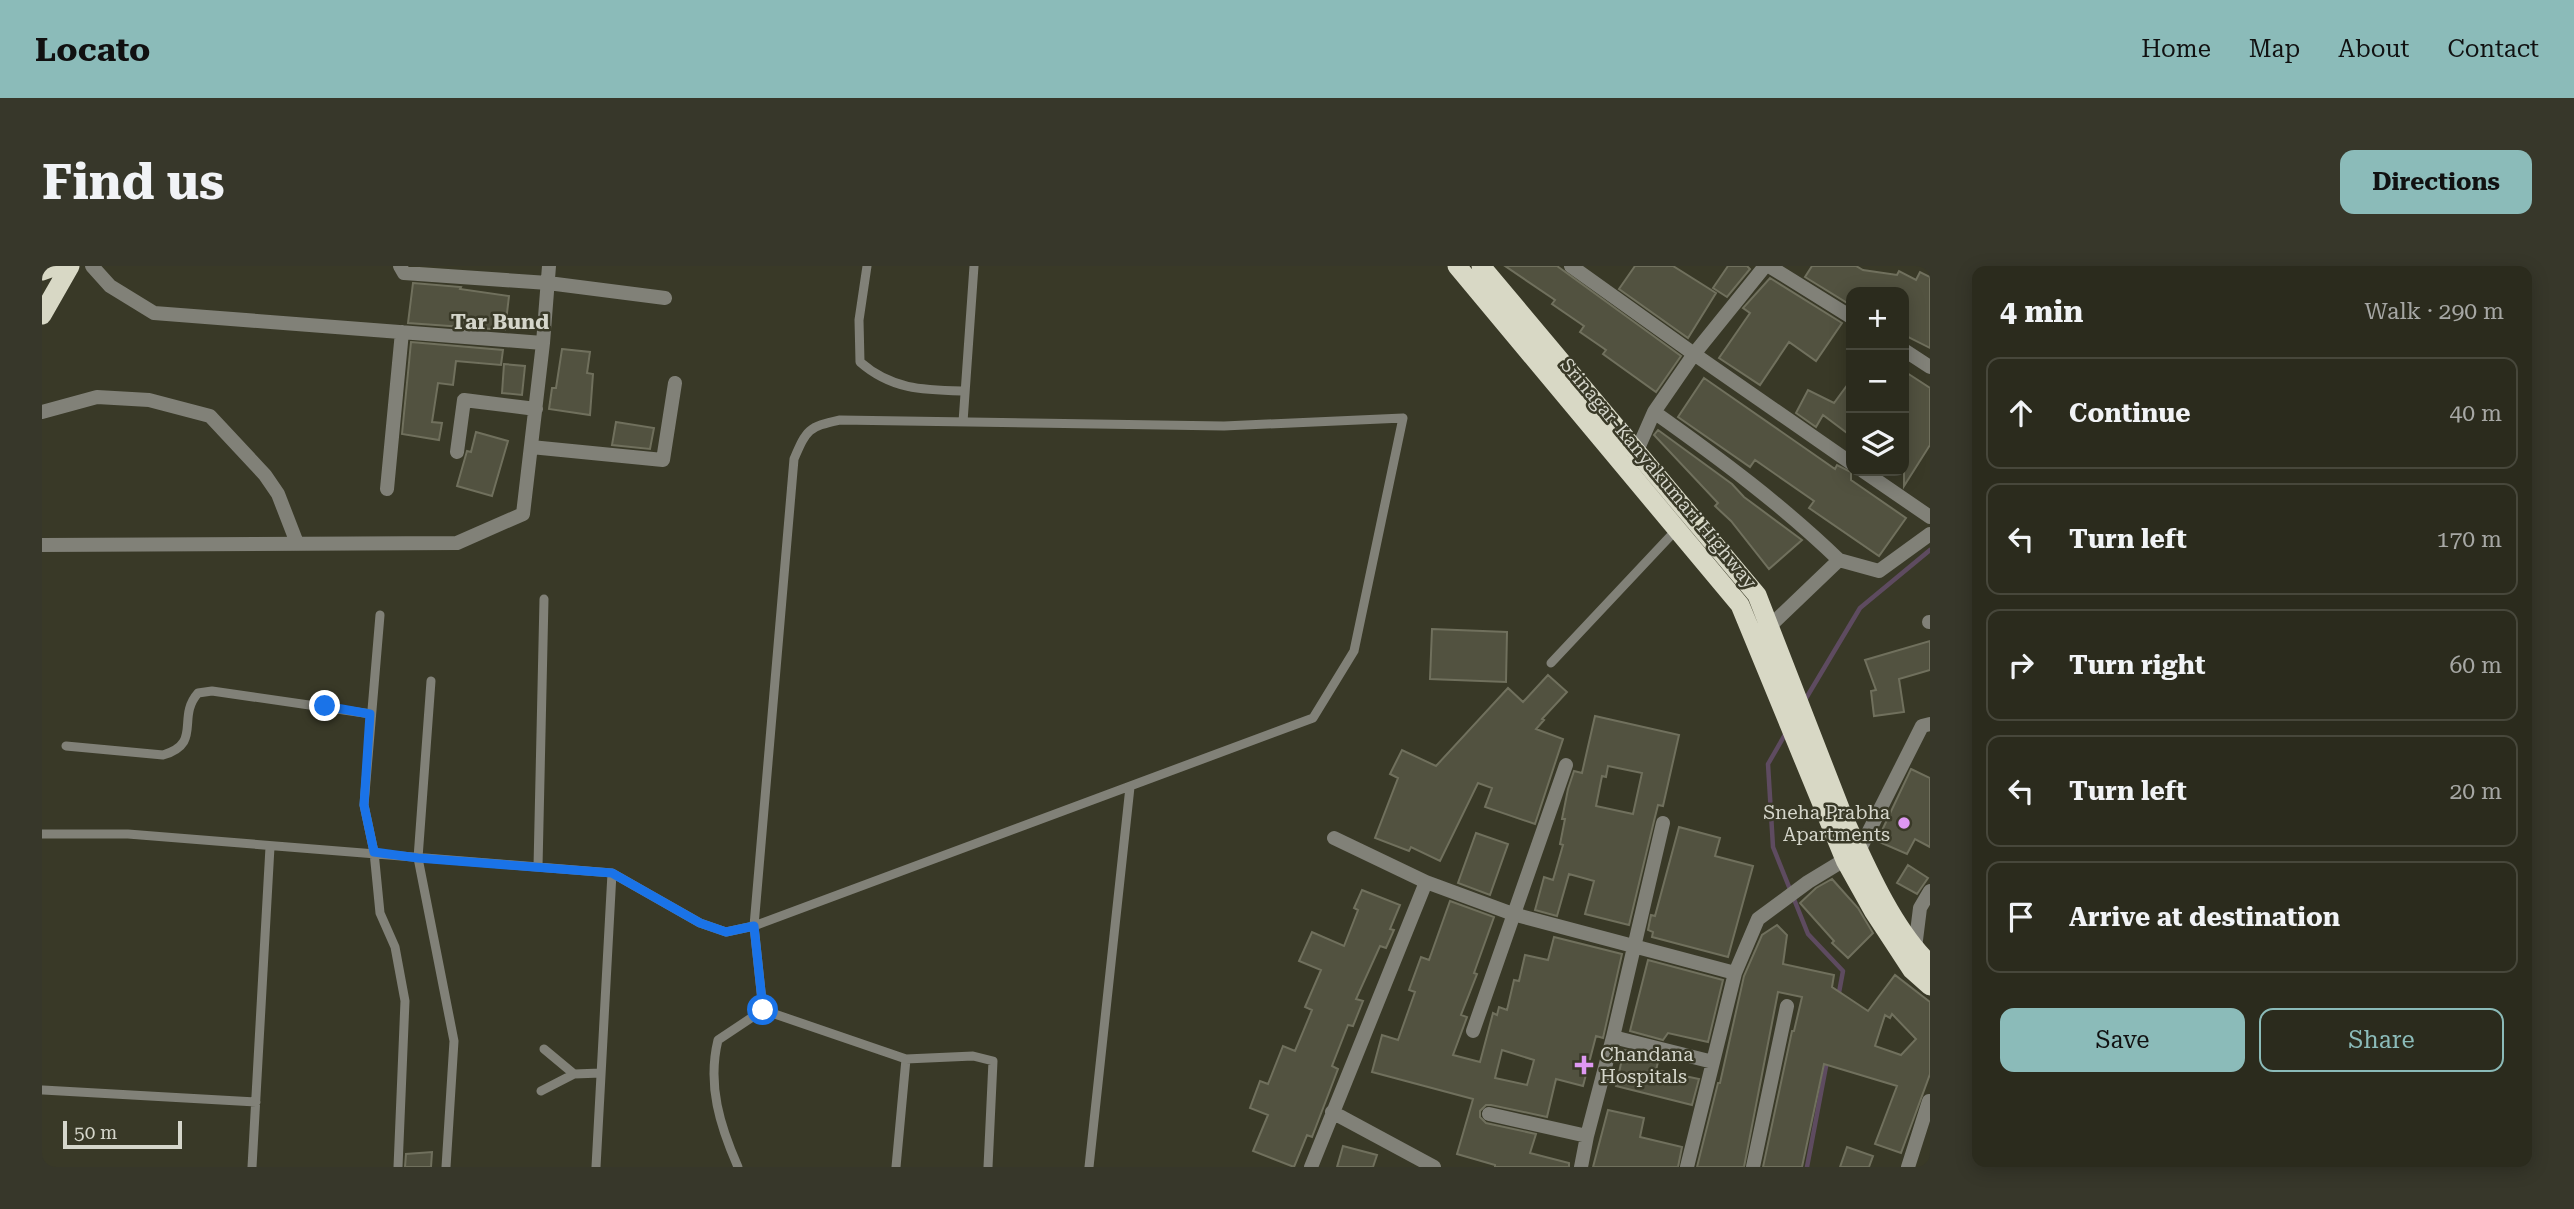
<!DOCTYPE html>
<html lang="en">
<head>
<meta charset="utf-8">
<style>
  :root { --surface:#2b2b1d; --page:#37372a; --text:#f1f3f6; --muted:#a6a7a4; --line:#47473b; --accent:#8bbbb9 }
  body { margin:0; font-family:"Roboto Serif",serif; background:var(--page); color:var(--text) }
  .controls { position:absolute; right:21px; top:21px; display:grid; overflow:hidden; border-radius:14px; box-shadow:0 4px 18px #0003 }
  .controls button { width:63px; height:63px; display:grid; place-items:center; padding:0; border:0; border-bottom:2px solid var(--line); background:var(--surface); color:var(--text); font:35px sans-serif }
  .scale { position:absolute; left:21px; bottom:18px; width:119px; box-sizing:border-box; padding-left:7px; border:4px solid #d5d6cb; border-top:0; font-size:19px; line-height:24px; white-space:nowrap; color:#d5d6cb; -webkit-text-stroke:5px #393927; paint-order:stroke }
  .stop { position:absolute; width:21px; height:21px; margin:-16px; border:5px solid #1a73e8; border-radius:50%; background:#fff }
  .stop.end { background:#1a73e8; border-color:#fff; box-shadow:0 2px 7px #0008 }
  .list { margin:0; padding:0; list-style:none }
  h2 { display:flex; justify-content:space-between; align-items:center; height:91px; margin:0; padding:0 28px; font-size:30px }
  h2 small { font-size:23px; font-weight:400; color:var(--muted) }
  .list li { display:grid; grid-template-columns:46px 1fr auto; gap:21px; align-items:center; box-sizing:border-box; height:112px; margin:0 14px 14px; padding:0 14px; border:2px solid var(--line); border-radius:14px }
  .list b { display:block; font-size:26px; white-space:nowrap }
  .list em { font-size:23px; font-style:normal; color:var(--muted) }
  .actions { display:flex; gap:14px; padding:21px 28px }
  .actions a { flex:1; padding:16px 0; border:2px solid var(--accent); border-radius:14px; text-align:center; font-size:24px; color:var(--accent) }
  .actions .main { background:var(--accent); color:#111 }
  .icon { flex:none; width:38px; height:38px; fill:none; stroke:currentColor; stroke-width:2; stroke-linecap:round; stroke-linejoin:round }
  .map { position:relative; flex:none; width:1888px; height:901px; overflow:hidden; border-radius:14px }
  header { display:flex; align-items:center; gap:42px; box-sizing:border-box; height:98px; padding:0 35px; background:var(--accent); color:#111 }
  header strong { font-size:33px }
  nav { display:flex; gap:38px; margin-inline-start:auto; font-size:24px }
  .intro { display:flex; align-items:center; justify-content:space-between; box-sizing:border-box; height:168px; padding:0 42px }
  h1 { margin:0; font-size:49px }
  .button { padding:18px 32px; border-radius:14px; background:var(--accent); color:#111; font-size:24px; font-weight:700 }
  main { display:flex; gap:42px; padding:0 42px }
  aside { flex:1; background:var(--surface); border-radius:14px; box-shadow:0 4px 18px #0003 }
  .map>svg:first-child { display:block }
</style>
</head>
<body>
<header>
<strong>Locato</strong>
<nav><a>Home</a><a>Map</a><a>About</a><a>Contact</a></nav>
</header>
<div class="intro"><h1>Find us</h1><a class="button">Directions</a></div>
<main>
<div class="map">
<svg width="1888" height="901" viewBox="0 0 1888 901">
  <rect width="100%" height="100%" fill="#393927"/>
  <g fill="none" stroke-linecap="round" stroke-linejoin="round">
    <!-- stream -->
    <path stroke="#5e4b60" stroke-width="4.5" d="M1763,434L1818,342L1888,284
      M1745,465L1726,498L1731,581L1766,668L1801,705L1796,732
      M1765,901L1785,795"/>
  </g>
  <!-- building -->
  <path fill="#525240" stroke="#70705d" stroke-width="2" fill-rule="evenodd" d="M1463,0H1515L1639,90L1614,126L1561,88L1564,84L1538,66L1542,60L1510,38L1513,34Z
    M1593,0H1631L1674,27L1646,72L1577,23Z
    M1686,0H1705L1708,3L1685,31L1671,22Z
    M1770,0H1814L1821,4L1855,9L1857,5L1874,14L1878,6L1888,11V82L1862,69V26H1809L1807,38L1763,11Z
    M1728,12L1800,57L1774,95L1747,76L1718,119L1677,92L1708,47L1701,42Z
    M371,17L419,21L418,23L467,30L463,64L366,57Z
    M369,76L461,84L459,99L414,95L411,119L396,117L390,156L400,157L397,174L360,168Z
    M520,83L548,86L545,107L551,108L548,149L507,143L510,122H514Z
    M462,98L483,100L480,129L460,127Z
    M1862,105L1888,122V179L1862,220Z
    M1662,112L1793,203L1795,199L1809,206V214L1864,252L1837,290L1767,242L1772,235L1713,194L1708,201L1636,151Z
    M1809,114V170L1781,149L1774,161L1754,147L1766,124L1792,137Z
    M574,156L612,162L608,183L570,179Z
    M1616,164L1690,218L1702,231L1760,274L1727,303L1689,255L1673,240L1676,237L1612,169Z
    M434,166L466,175L450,230L415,220L425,185L429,186Z
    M1390,363L1465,366L1464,416L1388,413Z
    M1888,375V404L1857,413L1862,446L1832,450L1829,425L1834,424L1823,394Z
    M1506,409L1525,426L1500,453L1502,454L1494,463L1521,473L1493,558L1443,541L1450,522L1436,517L1398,595L1369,581L1367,585L1333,572L1356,512L1348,508L1360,484L1394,500L1466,422L1481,436Z
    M1553,450L1637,469L1621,540L1616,539L1612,555L1587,659L1543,648L1552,615L1527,608L1515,650L1493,644L1502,611L1511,614L1521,579L1518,578L1523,553H1520L1526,523L1532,505L1540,507ZM1566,500L1600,507L1591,548L1554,540L1560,510L1564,511Z
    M1869,503L1888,512V581L1873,573L1865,588L1835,575Z
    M1637,561L1678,572L1673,590L1711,600L1686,691L1610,671L1611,666L1606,664L1609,649L1613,650Z
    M1434,567L1466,578L1448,629L1416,617Z
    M1866,599L1886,612L1875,628L1855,617Z
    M1790,613L1816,642L1831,667L1806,692L1790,677L1792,675L1758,637L1774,622Z
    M1320,624L1358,639L1348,663L1352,664L1344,682L1338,680L1314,733L1321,735L1311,760L1306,759L1290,800L1296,803L1270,871L1265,869L1252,901L1211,885L1226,849L1208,842L1218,815L1226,818L1241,780L1253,785L1270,744L1263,741L1279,704L1257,695L1270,666L1302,680L1316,644L1312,642Z
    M1408,635L1452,651L1432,707L1435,708L1419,749L1425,751L1411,789L1438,796L1451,747L1455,749L1457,741L1465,744L1472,714L1477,715L1483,689L1506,694L1512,671L1580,688L1561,772L1554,770L1541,820L1514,813L1505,851L1449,839H1444L1438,845V851L1444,857L1494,868L1488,887L1527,897V901H1453V899L1415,888L1431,833L1330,806L1340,769L1356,774L1373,726L1367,724L1379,691L1387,694ZM1460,784L1492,794L1485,819L1453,812Z
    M1735,659L1745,669L1741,698L1792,709L1790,721L1826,745L1853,709L1888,736V808L1859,887L1833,878L1855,820L1782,798L1760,901H1721L1750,765H1752L1760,731L1736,726L1702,901H1655L1676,817H1678L1702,710L1720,669ZM1850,748L1874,773L1859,789L1833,780L1843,749L1848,752Z
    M1606,694L1681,714L1666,776L1626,767L1621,774L1588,765Z
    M1582,784L1617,792L1614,804L1657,813L1650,839L1574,820Z
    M1566,844L1602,852L1598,871L1640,881L1636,901H1551Z
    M1301,880L1335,889L1331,901H1295Z
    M1805,881L1831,890L1827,901H1798Z
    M390,886L389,901H363L364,888Z"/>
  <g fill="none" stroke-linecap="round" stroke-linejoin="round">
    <!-- service -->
    <path stroke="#818178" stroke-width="9" d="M825,0L817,54L818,96C850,124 882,124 923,125
      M921,156L932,0
      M338,349L322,539L332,586L338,647L353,681L363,735L356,901
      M1509,397L1635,263
      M389,415L376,592L412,775L404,901
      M24,480L121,489C161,477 134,452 156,427L170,425L329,448
      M0,568H86L570,607L658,657L684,666L712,660L1271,452L1312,385L1361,152L1182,160L798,154C766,161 765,163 752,193L712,660L721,744L676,774C665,819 678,860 696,901
      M496,601L502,333
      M721,744L864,793L854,901
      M502,783L532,808
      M864,793L931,790L951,795L946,901
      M1,824L214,836
      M499,825L532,808L559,807
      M210,901L228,581
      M554,901L570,607
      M1047,901L1088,521"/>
    <!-- minor -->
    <path stroke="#818178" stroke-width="14" d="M50,0L68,20L112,47L501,77
      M358,0L362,7L506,17L623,32
      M1529,0L1652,88L1723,0
      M1727,0L1809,51
      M1862,84L1888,101
      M0,146L55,131L107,134L168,150L223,209L236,228L255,277
      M1612,146L1652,88L1809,197
      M489,181L621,194L633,117
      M415,186L422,134L494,143
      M1594,187L1612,146C1677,192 1740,239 1797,294
      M1821,205L1888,251
      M345,223L360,66
      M0,279L415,277L481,248L501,77L507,0
      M1887,356H1888
      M1727,361L1797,294L1837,305L1888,268
      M1292,572L1384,616L1471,648L1693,707
      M1873,682L1878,642L1888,625
      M1431,765L1524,499
      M1571,771L1671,796
      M1290,846L1392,901
      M1447,848L1545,870
      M1269,901L1384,616
      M1539,901L1545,870L1571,771L1621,557
      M1645,901L1693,707L1716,653L1766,616L1817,585L1880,460L1888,458
      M1711,901L1745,740
      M1866,901L1887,835"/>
    <!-- trunk -->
    <path stroke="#d8d8c5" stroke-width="19" d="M1415,0L1698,339L1803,594L1832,646L1870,704L1888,720
      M1439,0L1715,329L1801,550C1822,596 1851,664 1888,698
      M0,5L14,0
      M0,49L28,0"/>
  </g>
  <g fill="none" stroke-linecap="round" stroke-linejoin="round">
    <!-- route -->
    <path stroke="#1a73e8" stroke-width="9" d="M283,440L328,448L322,539L332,586L376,592L570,607L658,657L684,666L712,660L721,744"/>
  </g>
  <!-- markers -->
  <g fill="#de98f2" stroke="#393927" stroke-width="2.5">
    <circle cx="1862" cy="557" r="7"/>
    <path d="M1538.5 788.5h7v7h7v7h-7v7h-7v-7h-7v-7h7z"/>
  </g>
  <g text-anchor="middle" stroke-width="5" stroke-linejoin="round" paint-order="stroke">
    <!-- street labels -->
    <g font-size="19" fill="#d5d6cb" stroke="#393927">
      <text transform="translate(1617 207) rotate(50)" y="7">Srinagar-Kanyakumari Highway</text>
    </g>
    <!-- poi labels -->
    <g font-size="19" fill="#d5d6cb" stroke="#393927" text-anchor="end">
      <text x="1848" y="553">Sneha Prabha<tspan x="1848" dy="22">Apartments</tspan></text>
      <text x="1558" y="795" text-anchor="start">Chandana<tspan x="1558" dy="22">Hospitals</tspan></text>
    </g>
    <!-- neighbourhood labels -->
    <g font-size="21" font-weight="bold" fill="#d5d6cb" stroke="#393927">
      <text x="458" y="63">Tar Bund</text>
    </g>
  </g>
</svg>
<div class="controls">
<button>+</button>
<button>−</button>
<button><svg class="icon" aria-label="layers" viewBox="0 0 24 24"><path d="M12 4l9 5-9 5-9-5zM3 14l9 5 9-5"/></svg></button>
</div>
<div class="scale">50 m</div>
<div class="stop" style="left:721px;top:744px"></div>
<div class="stop end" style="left:283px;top:440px"></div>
</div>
<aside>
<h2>4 min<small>Walk · 290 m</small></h2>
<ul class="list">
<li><svg class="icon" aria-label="ahead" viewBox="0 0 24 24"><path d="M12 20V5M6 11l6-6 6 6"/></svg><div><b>Continue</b></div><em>40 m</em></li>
<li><svg class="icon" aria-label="left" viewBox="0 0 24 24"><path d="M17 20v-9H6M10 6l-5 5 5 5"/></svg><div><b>Turn left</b></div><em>170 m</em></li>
<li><svg class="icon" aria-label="right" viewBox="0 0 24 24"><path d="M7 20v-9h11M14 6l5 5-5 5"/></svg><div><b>Turn right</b></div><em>60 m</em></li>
<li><svg class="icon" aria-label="left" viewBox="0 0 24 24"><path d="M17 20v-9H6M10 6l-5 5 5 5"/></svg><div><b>Turn left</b></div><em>20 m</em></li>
<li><svg class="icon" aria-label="arrive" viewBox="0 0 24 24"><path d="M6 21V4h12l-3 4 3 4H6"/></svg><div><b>Arrive at destination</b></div></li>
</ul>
<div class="actions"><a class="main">Save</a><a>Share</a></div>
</aside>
</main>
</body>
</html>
